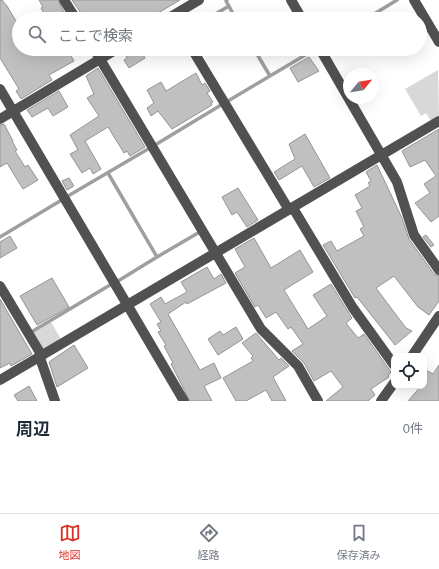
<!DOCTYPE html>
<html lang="ja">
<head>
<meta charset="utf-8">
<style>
  :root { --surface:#fff; --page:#f6f6f7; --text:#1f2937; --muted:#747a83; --line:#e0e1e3; --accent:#d93025 }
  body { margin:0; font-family:Arial,"Noto Sans JP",sans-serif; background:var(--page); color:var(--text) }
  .controls { position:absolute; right:12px; bottom:12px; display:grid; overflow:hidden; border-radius:8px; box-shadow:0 4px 16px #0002 }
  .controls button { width:36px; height:36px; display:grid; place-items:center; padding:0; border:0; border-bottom:1px solid var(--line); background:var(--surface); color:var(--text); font:20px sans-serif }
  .compass { position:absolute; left:343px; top:68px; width:36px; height:36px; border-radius:50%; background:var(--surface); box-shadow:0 4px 16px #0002; rotate:60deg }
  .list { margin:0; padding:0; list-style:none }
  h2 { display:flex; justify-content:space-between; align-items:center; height:52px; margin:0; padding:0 16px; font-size:17px }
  h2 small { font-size:13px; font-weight:400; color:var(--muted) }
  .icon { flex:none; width:22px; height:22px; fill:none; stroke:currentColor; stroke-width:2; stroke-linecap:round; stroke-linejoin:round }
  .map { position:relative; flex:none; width:439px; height:401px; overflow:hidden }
  .search { position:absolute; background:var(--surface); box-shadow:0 4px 16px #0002; left:12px; right:12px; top:12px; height:44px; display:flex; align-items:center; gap:10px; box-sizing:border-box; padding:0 14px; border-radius:22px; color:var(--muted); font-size:15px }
  .sheet { height:112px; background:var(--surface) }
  nav { display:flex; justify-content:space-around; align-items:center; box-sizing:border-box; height:56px; border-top:1px solid var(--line); background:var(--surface); font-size:11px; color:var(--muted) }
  nav a { display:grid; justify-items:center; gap:2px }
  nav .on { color:var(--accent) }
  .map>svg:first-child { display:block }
</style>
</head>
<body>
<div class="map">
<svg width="439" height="401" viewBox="0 0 439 401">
  <rect width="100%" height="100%" fill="#fff"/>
  <!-- green -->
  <path fill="#d8d8d8" d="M438,70L439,117L431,121L426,113L421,116L405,89Z
    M51,322L62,341L47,350L41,348L33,333Z"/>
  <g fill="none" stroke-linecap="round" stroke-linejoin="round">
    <!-- stream -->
    <path stroke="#9f9f9f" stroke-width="3.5" d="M227,0L226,1L236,19
      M207,19L229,6
      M366,19L397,0
      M254,49L270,76
      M228,101L312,51
      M155,145L221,105
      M108,173L157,257L198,233
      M68,196L148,149
      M0,237L60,201
      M118,281L157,257
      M33,331L110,285"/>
  </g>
  <!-- building -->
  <path fill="#c0c0c0" stroke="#959595" d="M0,0H2L7,6L19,26V49H67L74,61L49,75L52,80L21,99L16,91L19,89L0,58Z
    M39,0H58L66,16L61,19H47L41,8L43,7Z
    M72,0H180L148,19H85Z
    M123,49H140L145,58L129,68L124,60L127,58Z
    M309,57L319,71L298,82L290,68Z
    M98,68L145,147L130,156L127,151L124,153L108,127L85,141L101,169L93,174L90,168L82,173L70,154L78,150L70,135L99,116L87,98L94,94L86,76Z
    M196,73L202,85L205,83L210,91L207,93L213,102L211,103L212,105L172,129L158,111L151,116L147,108L154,103L147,90L161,82L166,91Z
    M59,91L68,107L53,116L48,108L32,117L27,110Z
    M4,124L13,141H12L17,150L15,151L25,167L28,165L38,180L23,189L7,163L0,167V125Z
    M439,129V216L431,222L415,203L430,193L424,184L436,176L425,160L410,167L402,151Z
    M305,134L330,178L314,187L302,166L279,180L274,172L295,159L289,144Z
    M377,165L402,218L409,239L434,274L439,276V301L429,315L418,307L394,276L376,288L406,328L412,331L395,345L357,297L355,298L323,245L331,241L337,251L364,236L360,229L364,227L356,211L362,208L355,195L370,186L368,183L371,181L366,172Z
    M69,178L74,186L67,190L62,181Z
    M238,188L258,220L247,227L237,212L232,215L222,197Z
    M426,235L434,245L431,247L423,237Z
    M10,236L17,248L0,258V242Z
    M254,238L271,268L300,250L313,272L284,290L308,329L327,316L313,295L331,284L352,318L346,323L358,338L364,334L391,372L388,376L389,377L371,389L375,395L368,401H326L343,387L331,371L314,381L304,363L292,351L303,344L291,327L288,329L276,312L266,318L258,305L255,307L235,273L245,267L235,249Z
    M207,267L214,279L221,274L226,283L187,304L186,302L168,314L200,370L214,363L221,378L204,386L212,401H190L171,364L173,363L164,346L166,345L158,332L161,331L157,324L161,322L150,304L161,297L165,304L187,292L181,282Z
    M52,278L69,307L37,325L20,296Z
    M0,299L32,354L11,366L10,363L0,368Z
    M236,327L243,339L218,355L208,339L220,331L223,335Z
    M256,333L279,360L281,358L289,366L273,377L286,401H272L266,390L246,401H236L223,378L253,361L251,358L253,356L242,343Z
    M74,345L88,368L57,387L49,362Z
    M439,365V401H408L421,386H424V369L433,374Z
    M29,386L37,401H18L14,395Z"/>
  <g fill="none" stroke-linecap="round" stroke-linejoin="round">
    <!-- minor -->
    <path stroke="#515151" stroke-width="10" d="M64,0L76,19
      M291,0L302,19
      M414,0L439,42
      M167,19L199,0
      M94,49L261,329L298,366L318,401
      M192,49L289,210
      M320,49L397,182L414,235L439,270
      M0,89L184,401
      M0,119L117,49
      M293,208L353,308L394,365
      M0,286L42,356
      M412,356L439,316
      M40,358L55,401
      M0,380L439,121
      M381,401L394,383"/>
  </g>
</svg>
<div class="controls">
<button><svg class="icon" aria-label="locate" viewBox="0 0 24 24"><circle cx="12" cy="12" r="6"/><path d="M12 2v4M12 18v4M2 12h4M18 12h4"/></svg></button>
</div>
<svg class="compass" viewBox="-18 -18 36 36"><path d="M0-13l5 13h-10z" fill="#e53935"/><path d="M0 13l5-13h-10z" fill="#747a83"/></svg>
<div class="search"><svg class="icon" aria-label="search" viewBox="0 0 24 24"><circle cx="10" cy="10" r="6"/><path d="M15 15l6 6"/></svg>ここで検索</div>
</div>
<section class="sheet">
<h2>周辺<small>0件</small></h2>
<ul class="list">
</ul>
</section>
<nav>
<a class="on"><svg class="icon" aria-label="map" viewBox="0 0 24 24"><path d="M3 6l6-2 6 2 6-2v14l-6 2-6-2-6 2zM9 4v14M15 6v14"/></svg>地図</a>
<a><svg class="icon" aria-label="directions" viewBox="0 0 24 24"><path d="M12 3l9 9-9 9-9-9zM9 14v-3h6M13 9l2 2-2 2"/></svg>経路</a>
<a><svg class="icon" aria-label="saved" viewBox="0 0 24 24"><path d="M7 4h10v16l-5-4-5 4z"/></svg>保存済み</a>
</nav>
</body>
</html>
